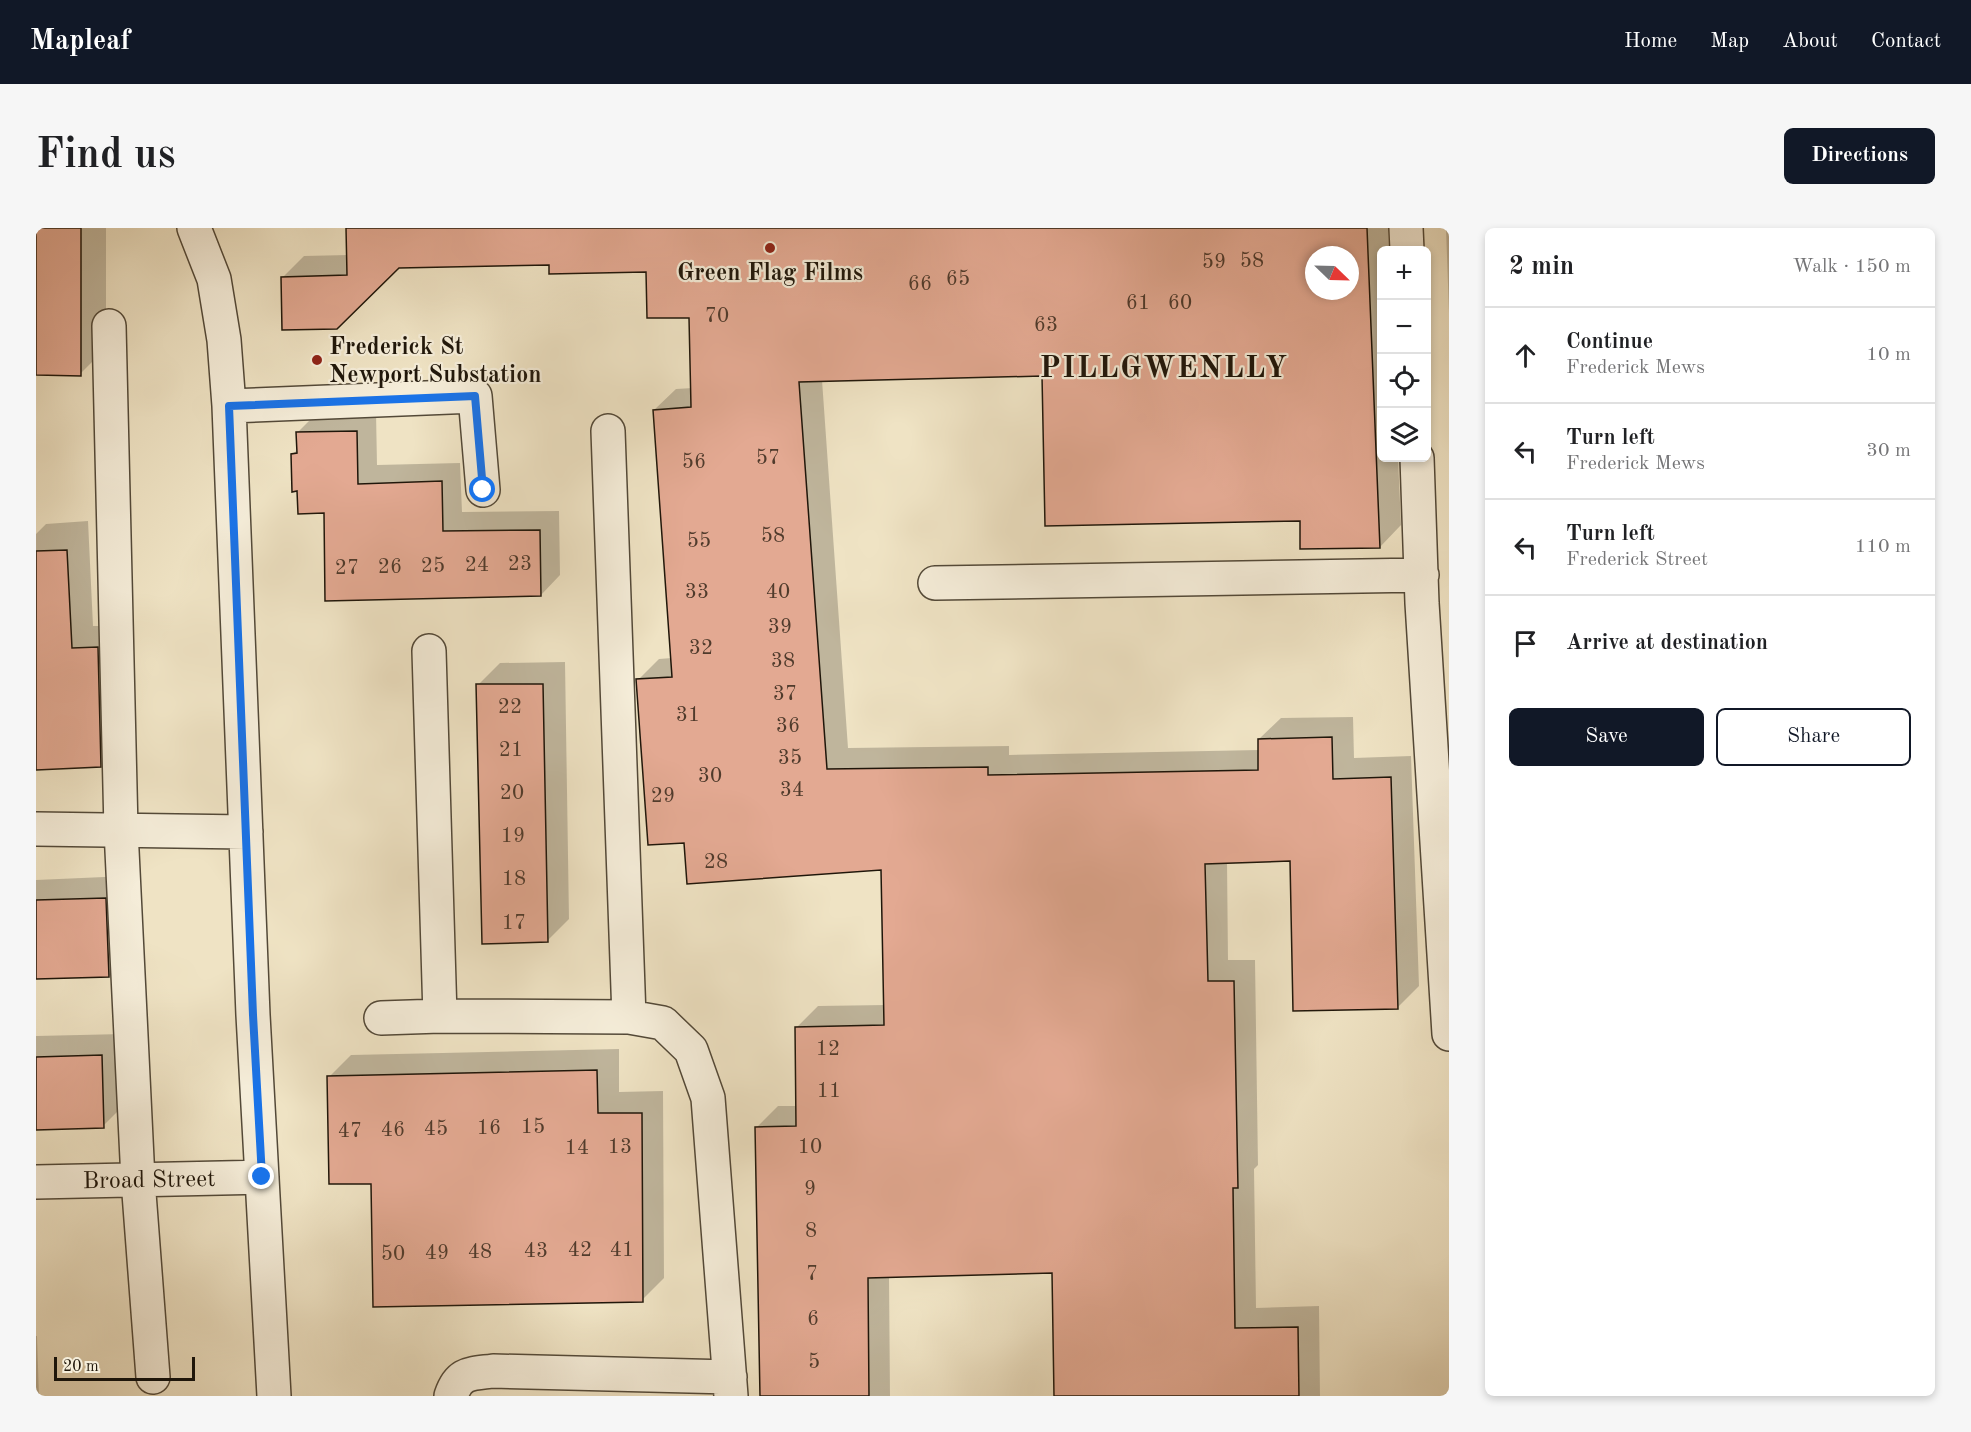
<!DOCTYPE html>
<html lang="en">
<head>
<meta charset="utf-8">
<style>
  :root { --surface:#fff; --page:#f6f6f6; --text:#202124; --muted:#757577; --line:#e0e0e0; --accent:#111827 }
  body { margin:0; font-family:"Old Standard TT",serif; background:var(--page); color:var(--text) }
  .controls { position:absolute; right:18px; top:18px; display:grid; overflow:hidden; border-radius:9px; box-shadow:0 3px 9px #0003 }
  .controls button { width:54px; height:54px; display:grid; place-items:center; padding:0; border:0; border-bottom:2px solid var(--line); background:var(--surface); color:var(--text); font:30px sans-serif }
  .compass { position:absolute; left:1269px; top:18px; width:54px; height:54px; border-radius:50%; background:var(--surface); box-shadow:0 3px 9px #0003; rotate:113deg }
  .scale { position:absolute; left:18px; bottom:15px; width:141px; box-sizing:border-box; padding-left:6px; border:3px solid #1f160a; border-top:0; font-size:16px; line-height:21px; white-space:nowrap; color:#1f160a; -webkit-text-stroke:4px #f5edd9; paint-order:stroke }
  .stop { position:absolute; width:18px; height:18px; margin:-14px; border:4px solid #1a73e8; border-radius:50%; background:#fff }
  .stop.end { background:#1a73e8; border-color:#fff; box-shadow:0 2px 6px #0008 }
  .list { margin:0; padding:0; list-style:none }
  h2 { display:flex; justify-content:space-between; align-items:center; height:78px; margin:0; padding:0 24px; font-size:26px }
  h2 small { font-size:20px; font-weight:400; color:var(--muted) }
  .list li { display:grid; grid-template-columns:39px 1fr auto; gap:18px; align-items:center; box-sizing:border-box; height:96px; padding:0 24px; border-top:2px solid var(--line) }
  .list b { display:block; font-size:22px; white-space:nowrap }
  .list p { margin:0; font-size:20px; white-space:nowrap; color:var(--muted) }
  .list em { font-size:20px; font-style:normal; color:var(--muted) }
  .actions { display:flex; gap:12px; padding:18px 24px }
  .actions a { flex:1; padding:14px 0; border:2px solid var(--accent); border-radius:9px; text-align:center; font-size:21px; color:var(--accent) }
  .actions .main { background:var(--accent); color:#fff }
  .icon { flex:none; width:33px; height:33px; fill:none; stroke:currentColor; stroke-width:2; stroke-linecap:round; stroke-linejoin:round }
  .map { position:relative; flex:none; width:1413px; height:1168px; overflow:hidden; border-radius:9px }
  header { display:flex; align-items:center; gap:36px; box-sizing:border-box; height:84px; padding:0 30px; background:var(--accent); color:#fff }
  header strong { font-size:28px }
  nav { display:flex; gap:33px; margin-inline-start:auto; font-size:21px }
  .intro { display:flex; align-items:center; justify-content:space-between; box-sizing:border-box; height:144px; padding:0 36px }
  h1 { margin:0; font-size:42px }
  .button { padding:15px 27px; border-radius:9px; background:var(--accent); color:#fff; font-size:21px; font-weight:700 }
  main { display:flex; gap:36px; padding:0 36px }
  aside { flex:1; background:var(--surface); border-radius:9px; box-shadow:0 3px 9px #0003 }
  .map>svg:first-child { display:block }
</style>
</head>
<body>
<header>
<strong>Mapleaf</strong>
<nav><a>Home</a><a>Map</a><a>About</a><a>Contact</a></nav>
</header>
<div class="intro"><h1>Find us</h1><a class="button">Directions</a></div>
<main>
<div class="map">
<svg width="1413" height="1168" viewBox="0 0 1413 1168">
  <rect width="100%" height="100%" fill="#efe3c4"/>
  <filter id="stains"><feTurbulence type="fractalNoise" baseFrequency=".00333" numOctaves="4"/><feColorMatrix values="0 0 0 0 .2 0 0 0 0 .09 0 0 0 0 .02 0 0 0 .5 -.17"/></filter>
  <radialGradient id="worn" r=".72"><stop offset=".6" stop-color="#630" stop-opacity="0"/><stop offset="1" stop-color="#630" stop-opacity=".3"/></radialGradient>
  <!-- shadow -->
  <path fill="#0003" fill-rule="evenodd" d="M0,0H70V120L44,146L0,145Z
    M311,0H1352L1353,22H1346V230H1362L1365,297L1344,319L1265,291L1008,146L786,152L812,520L973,518V527L1223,522V511L1245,490L1317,489L1318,530L1375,528L1383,758L1361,780L1255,632L1191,634L1192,732H1219L1222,937L1218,941L1220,1080L1283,1078L1284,1168H1019L1017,1044L853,1048L854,1168H725L721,899L742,878H762L761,799L782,778L849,777L847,641L649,613L602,452L623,431L636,430L618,182L640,161L657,160L655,89L611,43L515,36L362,38L301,99L247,49L268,28L312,27ZM1278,27H1314V63H1278Z
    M1410,0H1413V85Z
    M340,184L341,237L424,235L426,284L523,283L524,347L505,367L290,284L257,226L262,221V204L281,185Z
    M52,293L57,398H83L86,516L64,538L0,541V306L10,296Z
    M529,434L533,691L511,713L442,457L464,435Z
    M91,648L95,726L73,748L0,750V652Z
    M87,806L89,876L67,898L0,900V808Z
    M583,821V864L627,863L628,1050L606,1072L336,955L293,849L315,827Z
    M0,1108H1L3,1168H0Z"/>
  <!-- building -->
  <path fill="#e3a992" stroke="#1f160a" stroke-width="1.5" fill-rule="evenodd" d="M0,0H45V148L0,147Z
    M310,0H1331L1344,320L1264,321V293L1009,298L1006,148L763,154L791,541L952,539V547L1222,542V511L1296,509L1297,551L1355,549L1362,781L1257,783L1254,633L1169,636L1172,753H1198L1202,960H1197L1199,1100L1262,1099L1263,1168H1018L1016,1045L832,1050L833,1168H724L719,899L760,898L759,799L848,797L845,642L651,656L648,615L612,617L600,451L636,449L617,182L655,179L653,90H611L610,44L513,46V37L363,40L301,101L246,102L245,49L311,47ZM1278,27H1314V63H1278Z
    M321,203L322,256L406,253L407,303L504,302L505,368L289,373L288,285L262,286L261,263L256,264L255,226L261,225L260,204Z
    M31,322L36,420L62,419L65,539L0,542V323Z
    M440,456H507L512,714L446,716Z
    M70,670L73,749L0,751V672Z
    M66,827L68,900L0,902V829Z
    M561,842L562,885H606L607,1074L337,1079L335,956H293L291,848Z"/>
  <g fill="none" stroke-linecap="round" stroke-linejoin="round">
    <defs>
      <path id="minor" d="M158,0L178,51L188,112L193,178L217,787L238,1168
        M1370,0L1371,22
        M73,98L85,602L102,952L117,1149
        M193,178L439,168L447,262
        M572,203L593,789
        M1381,230L1386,375L1413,806
        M899,355L1386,347
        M393,423L404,788
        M0,601L210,604
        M345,790L404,788L593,789L627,795L655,822L672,870L695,1168
        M0,954L226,949
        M415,1168C423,1144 434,1146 457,1143L694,1149"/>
    </defs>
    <!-- minor casing -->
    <use href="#minor" stroke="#534938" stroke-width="36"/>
    <!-- minor -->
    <use href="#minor" stroke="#f5edd9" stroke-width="33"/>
  </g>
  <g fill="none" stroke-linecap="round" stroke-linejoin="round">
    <!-- route -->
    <path stroke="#1a73e8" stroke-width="8" d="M226,949L217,787L193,178L439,168L447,262"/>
  </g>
  <!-- markers -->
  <g fill="#8f2418" stroke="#f5edd9" stroke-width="2">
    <circle cx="734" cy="20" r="6"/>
    <circle cx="281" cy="132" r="6"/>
  </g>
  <g text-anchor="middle" stroke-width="4.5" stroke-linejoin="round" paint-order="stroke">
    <!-- number labels -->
    <g font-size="21" fill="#503b2c">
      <text x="1216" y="39">58</text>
      <text x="1178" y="40">59</text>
      <text x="922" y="57">65</text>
      <text x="884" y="62">66</text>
      <text x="1102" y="81">61</text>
      <text x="1144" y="81">60</text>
      <text x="681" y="94">70</text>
      <text x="1010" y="103">63</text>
      <text x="732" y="236">57</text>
      <text x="658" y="240">56</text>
      <text x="737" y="314">58</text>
      <text x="663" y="319">55</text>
      <text x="484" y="342">23</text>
      <text x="441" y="343">24</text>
      <text x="397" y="344">25</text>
      <text x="354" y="345">26</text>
      <text x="311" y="346">27</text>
      <text x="661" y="370">33</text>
      <text x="742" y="370">40</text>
      <text x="744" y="405">39</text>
      <text x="665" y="426">32</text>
      <text x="747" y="439">38</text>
      <text x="749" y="472">37</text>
      <text x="474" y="485">22</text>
      <text x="652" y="493">31</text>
      <text x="752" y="504">36</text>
      <text x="475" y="528">21</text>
      <text x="754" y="536">35</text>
      <text x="674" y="554">30</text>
      <text x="756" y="568">34</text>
      <text x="476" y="571">20</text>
      <text x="627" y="574">29</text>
      <text x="477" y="614">19</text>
      <text x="680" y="640">28</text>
      <text x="478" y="657">18</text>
      <text x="478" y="701">17</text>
      <text x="792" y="827">12</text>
      <text x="793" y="869">11</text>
      <text x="497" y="905">15</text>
      <text x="453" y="906">16</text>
      <text x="400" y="907">45</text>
      <text x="357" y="908">46</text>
      <text x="314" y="909">47</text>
      <text x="584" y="925">13</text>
      <text x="774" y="925">10</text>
      <text x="541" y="926">14</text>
      <text x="774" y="967">9</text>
      <text x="775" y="1009">8</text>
      <text x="544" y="1028">42</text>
      <text x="586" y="1028">41</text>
      <text x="500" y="1029">43</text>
      <text x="444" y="1030">48</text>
      <text x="401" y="1031">49</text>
      <text x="357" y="1032">50</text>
      <text x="776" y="1052">7</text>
      <text x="777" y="1097">6</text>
      <text x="778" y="1140">5</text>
    </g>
    <!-- poi labels -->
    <g font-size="24" font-weight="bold" fill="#1f160a" stroke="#f5edd9">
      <text x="734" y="52">Green Flag Films</text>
      <text x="293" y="126" text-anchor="start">Frederick St<tspan x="293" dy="28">Newport Substation</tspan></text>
    </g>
    <!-- street labels -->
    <g font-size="24" fill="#1f160a" stroke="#f5edd9">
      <text transform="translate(113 951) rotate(-1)" y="8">Broad Street</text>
    </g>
    <!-- district labels -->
    <g font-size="30" font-weight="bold" letter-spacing="1.5" fill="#1f160a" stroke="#f5edd9">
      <text x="1128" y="149">PILLGWENLLY</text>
    </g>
  </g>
  <rect width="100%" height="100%" filter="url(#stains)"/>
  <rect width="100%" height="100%" fill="url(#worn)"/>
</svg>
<div class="controls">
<button>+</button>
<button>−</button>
<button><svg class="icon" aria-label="locate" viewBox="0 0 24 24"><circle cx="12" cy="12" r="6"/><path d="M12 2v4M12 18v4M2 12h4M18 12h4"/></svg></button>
<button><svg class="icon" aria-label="layers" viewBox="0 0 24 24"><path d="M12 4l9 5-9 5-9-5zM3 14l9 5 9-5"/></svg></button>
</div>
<svg class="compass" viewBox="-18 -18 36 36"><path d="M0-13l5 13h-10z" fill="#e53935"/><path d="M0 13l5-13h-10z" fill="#757577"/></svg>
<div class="scale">20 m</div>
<div class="stop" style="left:447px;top:262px"></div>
<div class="stop end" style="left:226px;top:949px"></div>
</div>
<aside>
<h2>2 min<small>Walk · 150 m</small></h2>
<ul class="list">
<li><svg class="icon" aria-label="ahead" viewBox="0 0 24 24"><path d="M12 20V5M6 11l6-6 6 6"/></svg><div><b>Continue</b><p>Frederick Mews</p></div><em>10 m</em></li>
<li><svg class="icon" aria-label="left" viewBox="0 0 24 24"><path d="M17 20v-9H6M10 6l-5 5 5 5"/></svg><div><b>Turn left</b><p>Frederick Mews</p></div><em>30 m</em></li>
<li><svg class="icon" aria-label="left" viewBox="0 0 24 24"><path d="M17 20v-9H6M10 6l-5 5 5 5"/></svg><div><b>Turn left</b><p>Frederick Street</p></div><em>110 m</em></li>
<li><svg class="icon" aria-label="arrive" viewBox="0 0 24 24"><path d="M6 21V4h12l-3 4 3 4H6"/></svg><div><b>Arrive at destination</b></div></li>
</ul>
<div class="actions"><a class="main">Save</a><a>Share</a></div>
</aside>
</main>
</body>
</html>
